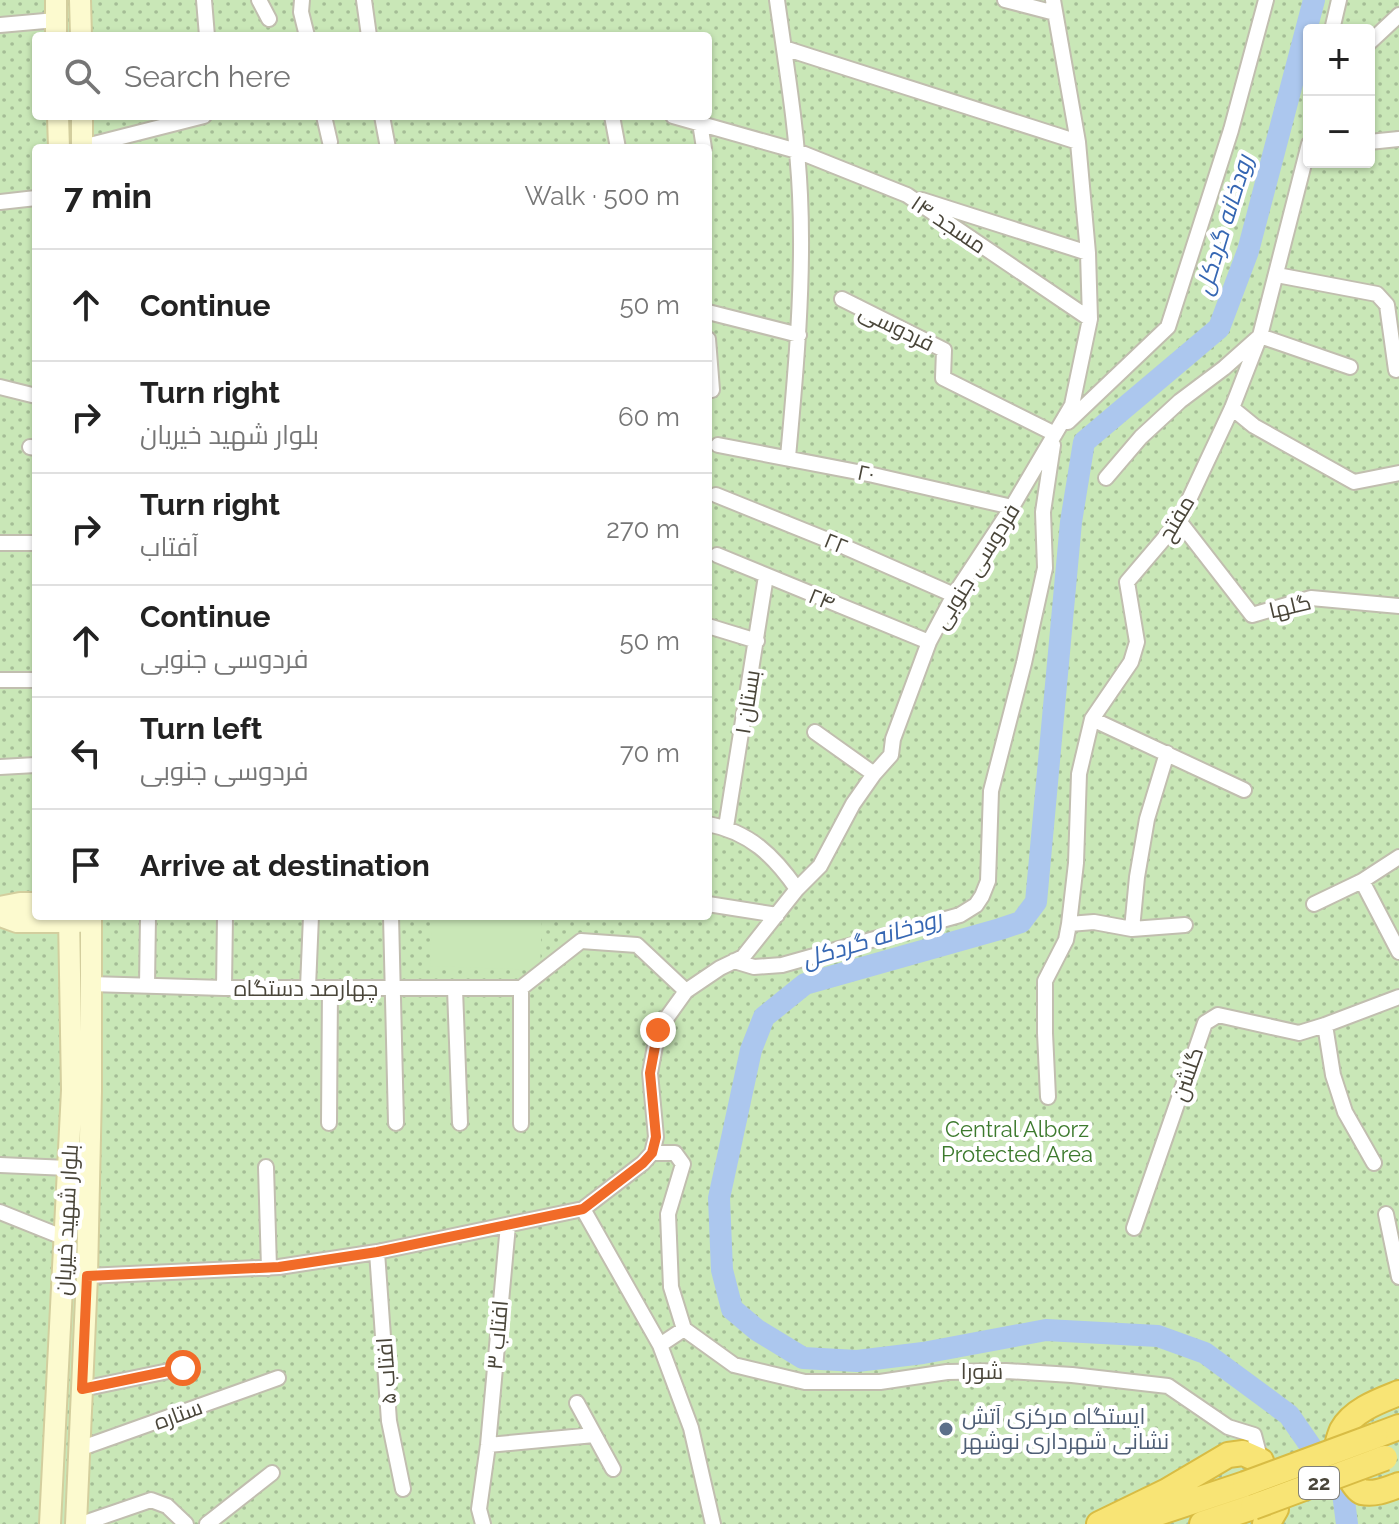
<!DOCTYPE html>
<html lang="en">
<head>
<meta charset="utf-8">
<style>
  :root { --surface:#fff; --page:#f6f6f6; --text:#222; --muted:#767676; --line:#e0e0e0 }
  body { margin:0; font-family:Raleway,Cairo,sans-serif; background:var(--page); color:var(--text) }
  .controls { position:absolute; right:24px; top:24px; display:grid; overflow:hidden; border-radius:8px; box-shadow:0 2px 6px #0004 }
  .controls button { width:72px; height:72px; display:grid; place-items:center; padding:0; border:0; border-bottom:2px solid var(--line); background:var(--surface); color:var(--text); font:40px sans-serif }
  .stop { position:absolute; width:24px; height:24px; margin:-18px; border:6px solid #f16b28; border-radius:50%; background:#fff }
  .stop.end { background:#f16b28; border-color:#fff; box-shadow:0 2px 8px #0008 }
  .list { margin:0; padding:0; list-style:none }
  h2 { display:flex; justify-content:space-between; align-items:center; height:104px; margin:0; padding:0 32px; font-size:34px }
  h2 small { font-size:26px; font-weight:400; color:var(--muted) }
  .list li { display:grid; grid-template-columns:52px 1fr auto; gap:24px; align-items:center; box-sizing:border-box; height:112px; padding:0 32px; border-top:2px solid var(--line) }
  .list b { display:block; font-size:30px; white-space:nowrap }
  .list p { margin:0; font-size:26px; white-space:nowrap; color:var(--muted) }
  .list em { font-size:26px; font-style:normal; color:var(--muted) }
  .icon { flex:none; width:44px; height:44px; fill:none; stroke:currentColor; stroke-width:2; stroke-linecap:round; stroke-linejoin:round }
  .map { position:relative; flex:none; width:1399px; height:1524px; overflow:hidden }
  .search { position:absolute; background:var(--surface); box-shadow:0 2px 6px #0004; left:32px; top:32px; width:680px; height:88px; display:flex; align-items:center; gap:20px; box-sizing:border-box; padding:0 28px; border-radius:8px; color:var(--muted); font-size:30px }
  .panel { position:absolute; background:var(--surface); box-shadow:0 2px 6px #0004; left:32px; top:144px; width:680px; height:776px; border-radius:8px }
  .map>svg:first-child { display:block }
</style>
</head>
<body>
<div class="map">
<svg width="1399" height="1524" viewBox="0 0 1399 1524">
  <defs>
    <pattern id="park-dots" width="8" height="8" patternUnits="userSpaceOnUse" patternTransform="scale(2)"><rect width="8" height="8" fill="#c9e7b7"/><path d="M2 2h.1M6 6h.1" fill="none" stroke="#a5bd96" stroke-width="1.8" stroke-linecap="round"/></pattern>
  </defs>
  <rect width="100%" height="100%" fill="#f5f4ec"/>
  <!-- park -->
  <path fill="url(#park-dots)" fill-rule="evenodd" d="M0,0H1399V1524H0ZM1309,30H1369V162H1309ZM36,36H708V116H36ZM36,148H708V916H36Z"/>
  <!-- pitch -->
  <path fill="#c9e7b7" d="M432,916H542L540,970L430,966Z"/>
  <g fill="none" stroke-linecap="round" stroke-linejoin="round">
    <!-- river -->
    <path stroke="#acc7ee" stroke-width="22" d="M1314,0L1248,251L1219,328L1084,442L1071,522L1036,902L1021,922L1000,929L805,984L764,1017L751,1050L719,1198L722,1270L732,1309L757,1330L803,1358L857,1361L923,1353L1046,1330L1158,1336L1205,1353L1289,1415L1343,1493L1347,1524"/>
    <defs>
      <path id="street" d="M204,0L207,36
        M259,0L269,19
        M302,0L301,12L307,36
        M364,0L369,36
        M777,0C786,65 797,129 800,195C804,282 796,370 788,457
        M1005,0L1055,13
        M0,25L56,20
        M1332,30L1339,0
        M1369,43L1399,15
        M784,48L1078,142
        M324,116L330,142
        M382,116L388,148
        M612,116L618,148
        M673,116L797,151L907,195L1090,319
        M700,123L704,148
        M1369,142L1399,139
        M82,147L204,116
        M922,200L1088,253
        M0,202L36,198
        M1277,275L1377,294L1387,305L1396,370
        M842,299L944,350L943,378L1055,434
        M708,312L799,335
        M708,339L712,390
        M0,387L36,396
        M1232,408L1254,426L1354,482L1399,473
        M1068,422L1168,327L1231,130L1266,0
        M718,445L873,475L1012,507
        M30,447L36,448
        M1106,478L1141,437L1180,401L1224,368L1260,336L1350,367
        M716,495L845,547L954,595
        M1179,521L1252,615L1311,598L1399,606
        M0,543H36
        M717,555L929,642
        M708,626L757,641
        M0,680H36
        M815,732L874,774
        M1167,753L1147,819L1137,877L1132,929L1185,925
        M0,767L36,765
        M1244,790L1092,719L1131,662L1137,642L1127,582L1179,521L1232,408L1260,336L1309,144
        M708,824C750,832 774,856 797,889
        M726,827L766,576
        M1362,881L1399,952
        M708,904L777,915
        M1314,904L1362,881L1399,857
        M391,916L396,1123
        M1069,924L1076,863L1079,774L1092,719
        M734,961L754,967L782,965L960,915L976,905L982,896L988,881L991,791L1024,663L1045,568L1043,512L1053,445
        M90,984L224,988H521
        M147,986L148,916
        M308,987L311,916
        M224,988L225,916
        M521,988L581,941L637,945L686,991
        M455,989L460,1123
        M1325,1025L1333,1075L1345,1112L1374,1163
        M1048,1097L1045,1033V981L1066,940L1069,924L1094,922L1132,929
        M329,1123L330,988
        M521,1124V988
        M652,1153H675L683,1164L668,1214L671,1287L684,1329L660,1345
        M0,1165L68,1168
        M266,1167L269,1268
        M583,1209L660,1345L691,1428L713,1524
        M0,1212L65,1238
        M1386,1214L1399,1277
        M1134,1228L1205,1023L1218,1015L1299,1033L1325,1025L1399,997
        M377,1252L389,1421L403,1489
        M87,1276L279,1267L377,1252L583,1209L643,1163L652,1153L656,1137L650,1073L658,1030L686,991L720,968L743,957L797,889L820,866L853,804L874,774L891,755L893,739L929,642L954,595L1012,507L1072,405L1090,319L1088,253L1078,142L1053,0
        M684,1329L734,1365L805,1382H880L947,1372L1006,1371L1072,1375L1168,1386L1228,1427L1254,1435L1261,1461
        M82,1389L183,1368
        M577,1403L613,1469
        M488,1445L594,1435
        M79,1449L278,1378
        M81,1524L151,1500L167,1506L186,1524
        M207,1524L272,1473
        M483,1524L479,1509L488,1445L508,1225"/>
      <path id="secondary" d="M56,0V36
        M80,0L81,36
        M58,116L59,148
        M82,116V148
        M0,907L20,903H36
        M0,916L17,922H79
        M50,1524L72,1090L69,916
        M76,1524L87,1276L91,1091V916"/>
      <path id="highway" d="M1399,1393C1379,1401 1353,1410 1342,1430C1341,1432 1338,1441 1338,1442C1338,1453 1352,1489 1362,1492C1375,1495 1388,1489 1399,1485
        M1375,1436L1399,1427
        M1137,1520L1245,1484
        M1099,1524L1167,1491L1228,1455L1243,1453L1261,1461L1276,1509L1269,1521L1265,1524
        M1202,1524L1253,1507"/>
    </defs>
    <!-- street casing -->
    <use href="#street" stroke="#c1beaf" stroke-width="18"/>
    <!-- secondary casing -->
    <use href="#secondary" stroke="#d3ce9e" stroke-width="24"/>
    <!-- highway casing -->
    <use href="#highway" stroke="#d8bc44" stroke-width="28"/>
    <!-- street -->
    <use href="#street" stroke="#fff" stroke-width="14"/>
    <!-- secondary -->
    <use href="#secondary" stroke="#fcfacf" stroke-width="20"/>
    <!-- highway -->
    <use href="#highway" stroke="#f8e475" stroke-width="24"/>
    <defs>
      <path id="highway-bridge" d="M1245,1484L1375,1436
        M1253,1507L1385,1458"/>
    </defs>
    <!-- highway-bridge casing -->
    <use href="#highway-bridge" stroke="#d8bc44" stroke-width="28" stroke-linecap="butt"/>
    <!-- highway-bridge -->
    <use href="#highway-bridge" stroke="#f8e475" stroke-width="24"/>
  </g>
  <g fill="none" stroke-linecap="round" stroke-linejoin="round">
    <!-- route -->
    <path stroke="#f16b28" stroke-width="10" d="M183,1368L82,1389L87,1276L279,1267L377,1252L583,1209L643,1163L652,1153L656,1137L650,1073L658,1030"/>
  </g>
  <!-- markers -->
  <circle fill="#5c6f8a" stroke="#fff" stroke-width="3" cx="946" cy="1429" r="8"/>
  <g text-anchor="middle" stroke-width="8" stroke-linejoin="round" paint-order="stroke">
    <!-- shield labels -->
    <rect fill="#fff" stroke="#807e75" stroke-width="2" x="1299" y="1467" width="40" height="32" rx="6"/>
    <g font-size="20" font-weight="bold" fill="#4a463a">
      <text x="1319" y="1490">22</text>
    </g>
    <!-- street labels -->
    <g font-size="22" fill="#4a463a" stroke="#fff">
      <text transform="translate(949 224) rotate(34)" y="8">مسجد ۱۴</text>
      <text transform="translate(897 327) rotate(26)" y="8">فردوسی</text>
      <text transform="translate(866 473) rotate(12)" y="8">۲۰</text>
      <text transform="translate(1176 518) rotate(-59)" y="8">مفتح</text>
      <text transform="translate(836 543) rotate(22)" y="8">۲۲</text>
      <text transform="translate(976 566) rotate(-58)" y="8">فردوسی جنوبی</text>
      <text transform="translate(822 599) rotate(22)" y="8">۲۴</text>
      <text transform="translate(1290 606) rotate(-13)" y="8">گلها</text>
      <text transform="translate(747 702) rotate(-81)" y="8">بستان ۱</text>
      <text x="306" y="996">چهارصد دستگاه</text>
      <text transform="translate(1187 1074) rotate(-71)" y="8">گلشن</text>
      <text transform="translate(66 1220) rotate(-87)" y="8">بلوار شهید خیریان</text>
      <text transform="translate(497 1335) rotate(-85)" y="8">افتاب ۳</text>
      <text transform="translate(386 1371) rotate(-94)" y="8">افتاب ۵</text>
      <text x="982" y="1379">شورا</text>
      <text transform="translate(178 1414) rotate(-20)" y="8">ستاره</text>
    </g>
    <!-- park labels -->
    <g font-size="22" fill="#3d7a2e" stroke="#fff">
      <text x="1017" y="1137">Central Alborz<tspan x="1017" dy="25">Protected Area</tspan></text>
    </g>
    <!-- service labels -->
    <g font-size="22" fill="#4e5e75" stroke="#fff" text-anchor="start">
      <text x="962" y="1424">ایستگاه مرکزی آتش<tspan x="962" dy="25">نشانی شهرداری نوشهر</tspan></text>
    </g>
    <!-- water labels -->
    <g font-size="24" font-style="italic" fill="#3667b3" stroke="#fff">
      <text transform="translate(1224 225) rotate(-73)" y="8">رودخانه گردکل</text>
      <text transform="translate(872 939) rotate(-17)" y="8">رودخانه گردکل</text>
    </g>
  </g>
</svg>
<div class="controls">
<button>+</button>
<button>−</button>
</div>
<div class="stop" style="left:183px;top:1368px"></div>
<div class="stop end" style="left:658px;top:1030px"></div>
<div class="search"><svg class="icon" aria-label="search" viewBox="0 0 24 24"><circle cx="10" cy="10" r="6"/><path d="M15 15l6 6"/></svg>Search here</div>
<section class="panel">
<h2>7 min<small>Walk · 500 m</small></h2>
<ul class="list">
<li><svg class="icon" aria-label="ahead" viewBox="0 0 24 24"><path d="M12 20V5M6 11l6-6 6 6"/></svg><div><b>Continue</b></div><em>50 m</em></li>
<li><svg class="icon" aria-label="right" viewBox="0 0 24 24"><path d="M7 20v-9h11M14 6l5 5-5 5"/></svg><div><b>Turn right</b><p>بلوار شهید خیریان</p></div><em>60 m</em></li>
<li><svg class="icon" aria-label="right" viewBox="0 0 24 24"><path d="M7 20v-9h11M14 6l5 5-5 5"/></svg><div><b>Turn right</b><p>آفتاب</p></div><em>270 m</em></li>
<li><svg class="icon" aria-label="ahead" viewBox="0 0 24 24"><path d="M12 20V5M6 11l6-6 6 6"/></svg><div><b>Continue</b><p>فردوسی جنوبی</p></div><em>50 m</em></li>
<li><svg class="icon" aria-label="left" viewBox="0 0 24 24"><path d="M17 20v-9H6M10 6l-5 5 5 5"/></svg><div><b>Turn left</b><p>فردوسی جنوبی</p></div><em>70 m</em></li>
<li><svg class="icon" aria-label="arrive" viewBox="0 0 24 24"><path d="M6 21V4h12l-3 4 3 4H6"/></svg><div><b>Arrive at destination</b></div></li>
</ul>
</section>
</div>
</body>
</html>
